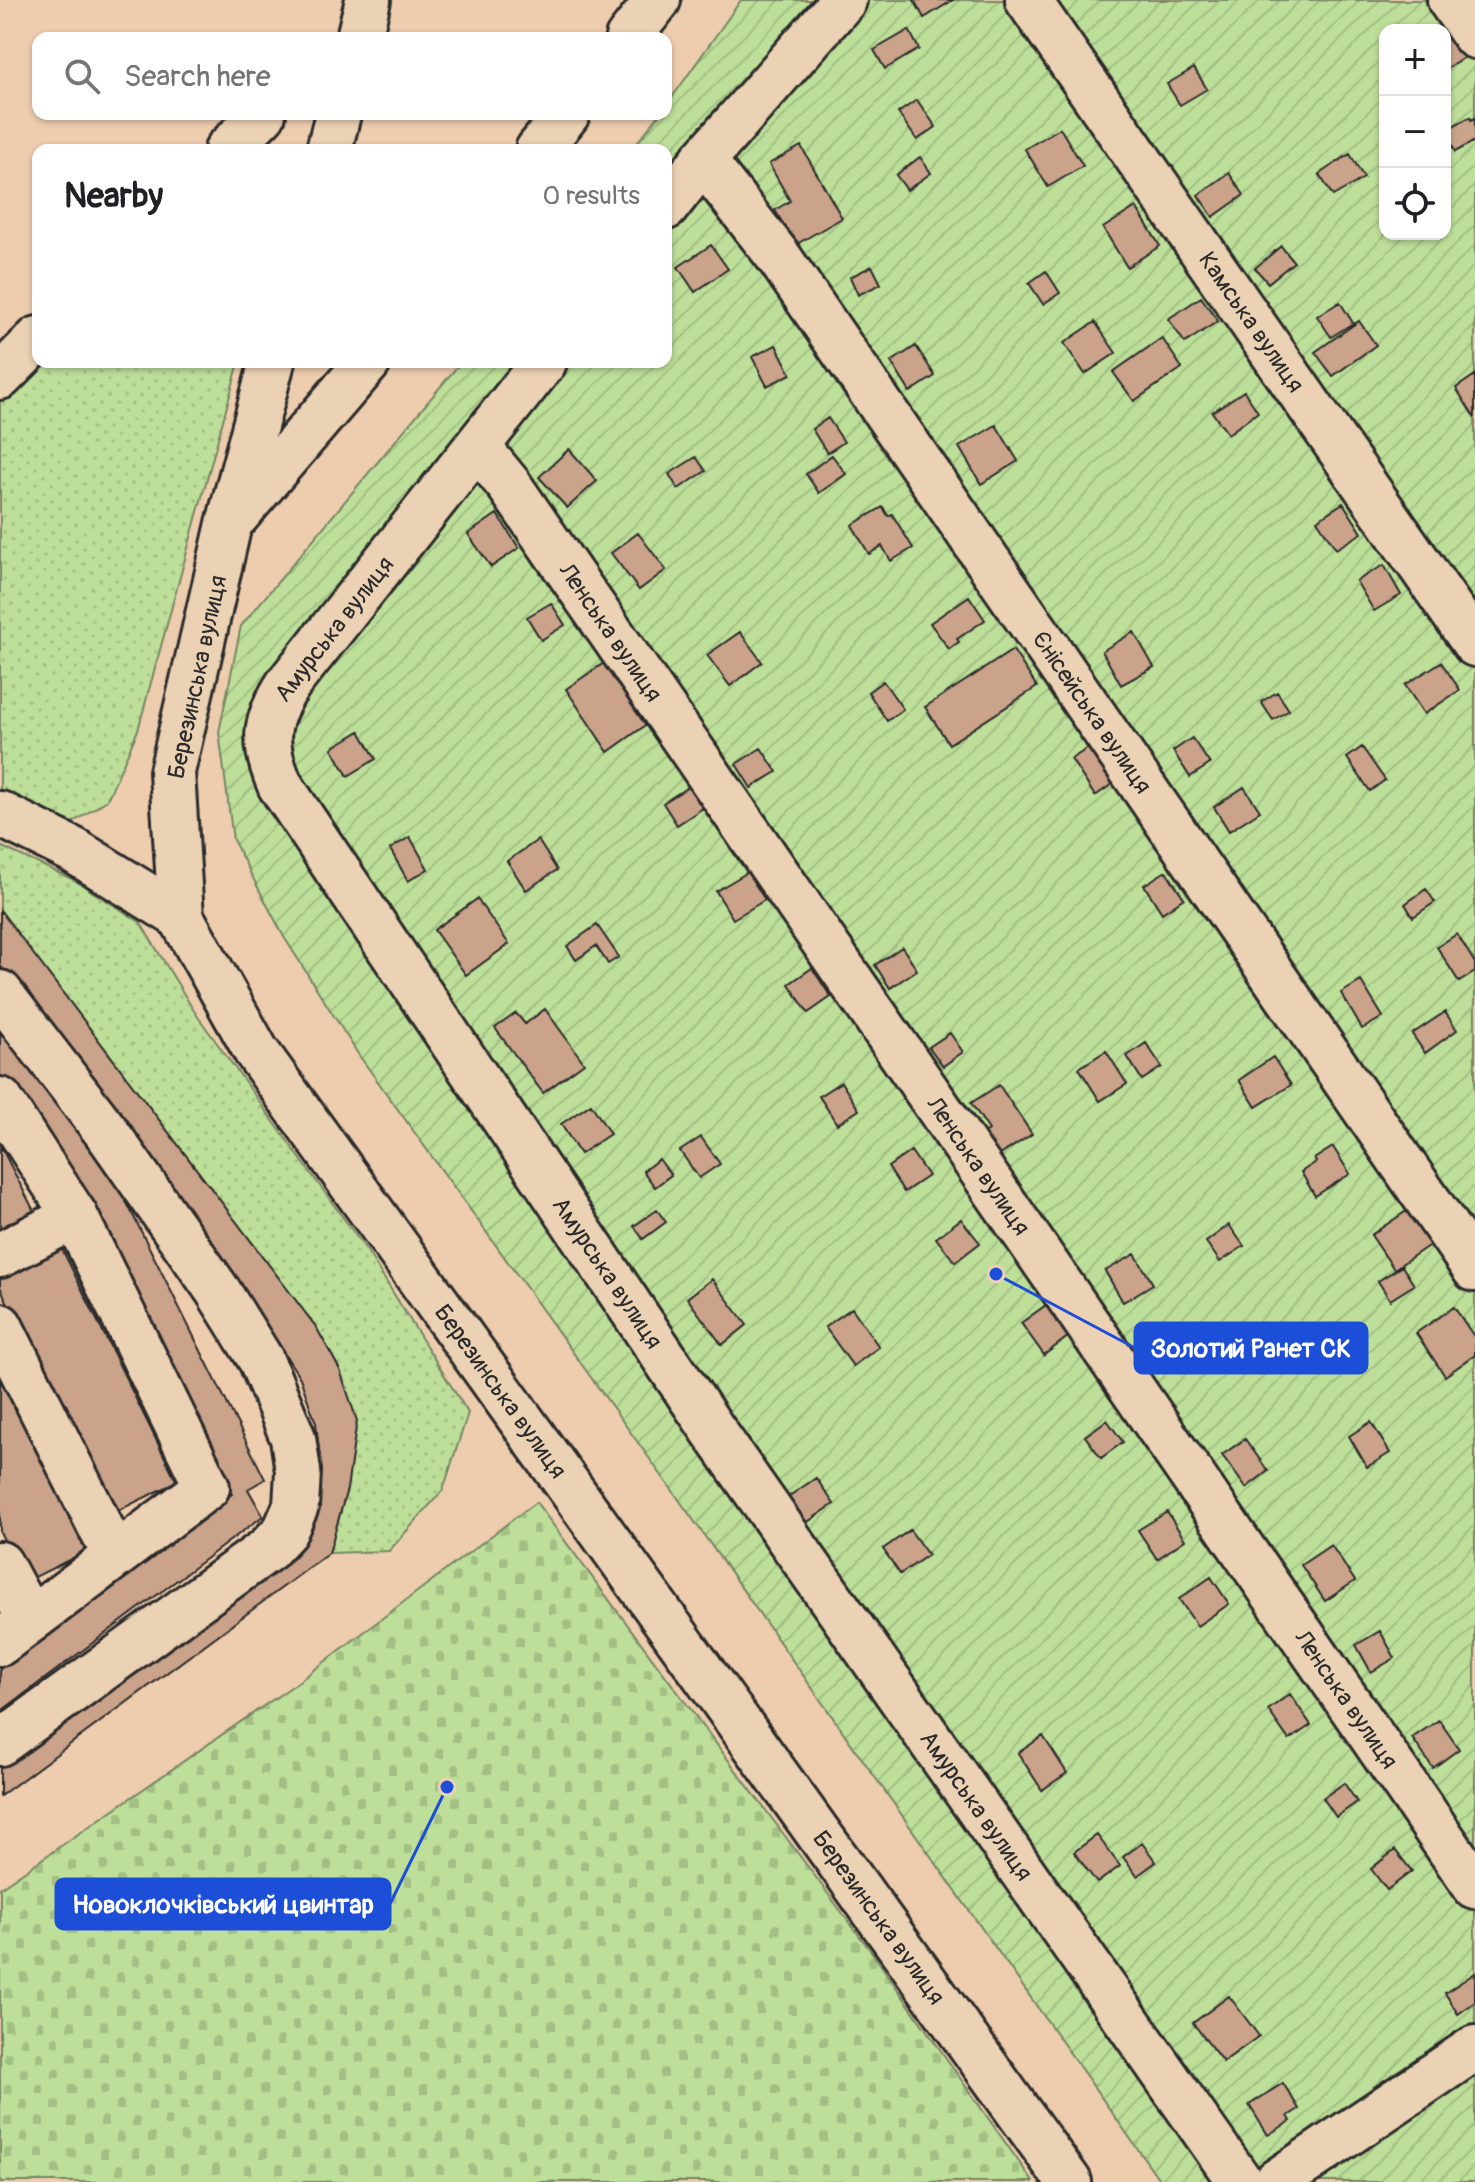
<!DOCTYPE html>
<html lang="en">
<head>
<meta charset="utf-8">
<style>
  :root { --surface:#fff; --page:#f2f2f2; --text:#202124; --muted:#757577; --line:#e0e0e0 }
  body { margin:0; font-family:Pangolin,sans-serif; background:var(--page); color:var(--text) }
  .controls { position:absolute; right:24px; top:24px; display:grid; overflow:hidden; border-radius:16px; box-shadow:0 2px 6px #0004 }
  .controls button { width:72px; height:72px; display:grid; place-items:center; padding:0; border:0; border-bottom:2px solid var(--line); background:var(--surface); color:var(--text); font:40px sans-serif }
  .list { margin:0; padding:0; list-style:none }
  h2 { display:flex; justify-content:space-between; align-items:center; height:104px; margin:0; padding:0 32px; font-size:34px }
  h2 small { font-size:26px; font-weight:400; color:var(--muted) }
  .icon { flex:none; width:44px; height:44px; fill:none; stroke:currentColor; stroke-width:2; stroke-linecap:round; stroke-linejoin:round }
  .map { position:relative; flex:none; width:1475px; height:2182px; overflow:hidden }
  .search { position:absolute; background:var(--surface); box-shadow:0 2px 6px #0004; left:32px; top:32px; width:640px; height:88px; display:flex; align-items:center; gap:20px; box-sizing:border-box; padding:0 28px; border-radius:16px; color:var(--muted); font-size:30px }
  .panel { position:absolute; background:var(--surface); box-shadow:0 2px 6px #0004; left:32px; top:144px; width:640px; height:224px; border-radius:16px }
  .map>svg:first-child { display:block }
</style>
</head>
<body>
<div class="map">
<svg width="1475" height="2182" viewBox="0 0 1475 2182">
  <defs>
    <pattern id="grass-dots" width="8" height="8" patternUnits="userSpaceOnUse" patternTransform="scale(2)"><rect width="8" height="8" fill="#bddf99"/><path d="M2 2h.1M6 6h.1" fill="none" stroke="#a3c084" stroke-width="1.8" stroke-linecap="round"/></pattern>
    <pattern id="cemetery-stones" width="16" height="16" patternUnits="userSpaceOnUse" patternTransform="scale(2)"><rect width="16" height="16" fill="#bddf99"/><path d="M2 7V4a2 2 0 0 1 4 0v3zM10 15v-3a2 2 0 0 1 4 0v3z" fill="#a3c084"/></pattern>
    <pattern id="garden-furrows" width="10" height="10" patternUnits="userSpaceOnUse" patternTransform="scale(2)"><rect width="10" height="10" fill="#bddf99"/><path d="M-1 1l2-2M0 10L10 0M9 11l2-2" fill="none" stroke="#a3c084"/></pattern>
  </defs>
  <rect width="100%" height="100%" fill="#eecdaf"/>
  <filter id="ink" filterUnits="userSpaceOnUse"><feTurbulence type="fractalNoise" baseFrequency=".0125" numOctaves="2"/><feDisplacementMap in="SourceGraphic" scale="16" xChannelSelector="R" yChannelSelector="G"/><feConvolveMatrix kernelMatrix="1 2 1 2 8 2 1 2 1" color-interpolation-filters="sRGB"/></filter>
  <g filter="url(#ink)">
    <!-- grass -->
    <path fill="url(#grass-dots)" stroke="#748562" stroke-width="2" d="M38,362H239L138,730L107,800L69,825L0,799V393Z
      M0,846L74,880L140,922L196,1014L367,1251L468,1413L443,1490L389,1551L329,1553L347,1489L340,1370L316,1327L0,910Z"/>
    <!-- cemetery -->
    <path fill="url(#cemetery-stones)" stroke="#748562" stroke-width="2" d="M536,1502L873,1954L1033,2182H0V1888L294,1685Z"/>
    <!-- garden -->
    <path fill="url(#garden-furrows)" stroke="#748562" stroke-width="2" fill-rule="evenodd" d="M741,0H1475V2182H1161L675,1494L358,1054L284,937L233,840L219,732L241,626L461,362H666V150H631L660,114H666V106ZM1385,30H1445V234H1385Z"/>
    <!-- building -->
    <path fill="#cba38b" stroke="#2b2b2b" stroke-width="2" d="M914,0H953L924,18Z
      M1445,26L1465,57L1445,70V30H1438Z
      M909,30L919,49L885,69L874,50Z
      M1194,68L1207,89L1180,105L1167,84Z
      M917,100L936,127L917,140L898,113Z
      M1470,117L1471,120L1475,118V141L1455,152L1445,130Z
      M1060,128L1083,166L1048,187L1025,149Z
      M801,146L842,218L795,245L775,210L790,201L769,164Z
      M1350,154L1364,178L1333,196L1319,174Z
      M920,157L931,173L907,190L896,175Z
      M1229,173L1244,195L1213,217L1198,195Z
      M1136,207L1160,246L1127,267L1103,228Z
      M711,245L728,269L695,292L678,267Z
      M1281,246L1294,262L1268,283L1255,268Z
      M872,266L881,284L858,295L850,277Z
      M1046,271L1060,293L1043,304L1029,283Z
      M1201,297L1218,321L1185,343L1168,319Z
      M1340,302L1353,323L1331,337L1317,316Z
      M1359,321L1376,345L1333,376L1315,352Z
      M1095,322L1116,353L1085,374L1064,343Z
      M1162,338L1182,368L1134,401L1113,372Z
      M776,345L791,374L767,386L752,357Z
      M916,346L935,376L910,392L891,362Z
      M1475,375V417H1474L1456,388Z
      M1244,391L1258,412L1228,434L1212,412Z
      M828,418L844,442L827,453L812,429Z
      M996,425L1018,461L981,484L959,447Z
      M569,449L597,481L567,508L539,477Z
      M832,455L846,474L819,493L806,474Z
      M696,457L706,471L678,489L669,474Z
      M1343,503L1362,533L1336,549L1317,520Z
      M883,507L888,516L892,514L913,548L891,561L882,546L869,554L852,525Z
      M497,514L519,548L491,567L468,534Z
      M638,533L666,570L639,590L611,553Z
      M1384,565L1401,595L1374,611L1356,581Z
      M969,596L985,620L957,639L959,642L949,649L930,623Z
      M551,603L565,625L541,640L527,617Z
      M740,632L762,662L730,686L707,655Z
      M1134,632L1154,667L1121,685L1102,651Z
      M1013,650L1037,687L949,744L925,707Z
      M1441,662L1460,690L1424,714L1405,685Z
      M604,663L646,725L608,752L566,689Z
      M883,681L903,709L887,721L868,692Z
      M1277,692L1289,710L1273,720L1261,702Z
      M360,731L376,759L348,776L332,748Z
      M1192,738L1210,764L1190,777L1173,751Z
      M1090,747L1114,783L1095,796L1071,759Z
      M1362,747L1385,780L1370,791L1347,758Z
      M761,748L777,772L751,788L736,764Z
      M693,784L706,806L677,825L663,803Z
      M1244,787L1260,811L1229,831L1214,807Z
      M410,837L428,869L408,881L390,849Z
      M538,840L557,870L526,890L507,861Z
      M1166,871L1184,898L1162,913L1144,885Z
      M748,872L765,900L733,919L716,891Z
      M1426,889L1435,902L1413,917L1405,904Z
      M477,899L509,944L466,975L434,930Z
      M0,910L316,1327L340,1370L357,1421L347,1489L329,1553L0,1796V1758L318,1481L319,1450L316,1423L300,1378L245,1292L0,965Z
      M597,925L619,957L608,964L596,946L576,960L567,946Z
      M1457,934L1475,963V972L1459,982L1437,947Z
      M902,947L917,970L890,988L875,965Z
      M812,968L831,997L808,1013L789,984Z
      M1361,981L1383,1017L1362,1029L1341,993Z
      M545,1009L584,1063L543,1093L495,1028L516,1013L525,1024Z
      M1445,1012L1457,1030L1425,1053L1412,1034Z
      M0,1021L70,1110L121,1191L265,1479L248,1489L263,1516L0,1712V1665L232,1494L97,1217L0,1077Z
      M950,1033L963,1052L943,1066L929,1047Z
      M1146,1043L1162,1067L1142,1080L1127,1056Z
      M1106,1051L1127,1084L1100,1101L1079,1068Z
      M1273,1057L1291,1085L1256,1107L1239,1080Z
      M841,1082L859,1110L837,1124L819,1096Z
      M999,1085L1032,1134L991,1161L976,1139L989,1130L971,1103Z
      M591,1104L610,1134L580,1154L561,1124Z
      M701,1137L720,1164L699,1178L680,1151Z
      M0,1145L34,1211L0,1228Z
      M1333,1147L1350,1174L1315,1196L1301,1172L1316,1162L1314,1159Z
      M911,1151L928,1176L904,1192L888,1167Z
      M659,1159L671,1175L655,1187L643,1171Z
      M1411,1208L1434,1242L1394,1269L1371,1235Z
      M657,1210L666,1222L643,1239L634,1226Z
      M961,1219L980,1243L955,1262L936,1238Z
      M1229,1225L1244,1246L1220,1262L1206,1242Z
      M61,1247L177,1482L111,1514L0,1287V1278Z
      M1135,1254L1153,1284L1123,1302L1105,1271Z
      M1402,1266L1414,1285L1390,1300L1378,1281Z
      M712,1279L747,1325L722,1345L687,1298Z
      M1046,1305L1069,1336L1044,1355L1021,1323Z
      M1454,1307L1475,1338V1355L1445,1376L1416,1333Z
      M852,1308L879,1347L853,1366L825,1327Z
      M0,1369L91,1549L25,1582L0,1532Z
      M1107,1420L1123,1442L1101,1458L1085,1436Z
      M1371,1422L1390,1453L1367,1467L1349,1436Z
      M1245,1439L1268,1471L1246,1488L1222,1455Z
      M816,1478L834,1504L806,1523L788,1497Z
      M1167,1512L1185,1540L1157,1559L1138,1530Z
      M910,1530L928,1555L900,1574L883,1549Z
      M1331,1545L1355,1581L1325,1601L1301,1565Z
      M1211,1577L1229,1604L1197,1626L1179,1599Z
      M1380,1631L1395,1658L1371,1672L1356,1645Z
      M1290,1694L1311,1725L1289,1740L1268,1710Z
      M1439,1720L1459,1749L1433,1768L1412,1738Z
      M1043,1736L1067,1773L1042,1790L1018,1753Z
      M1344,1783L1357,1802L1336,1817L1323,1798Z
      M1097,1835L1120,1866L1097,1883L1074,1852Z
      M1142,1843L1156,1862L1137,1876L1123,1857Z
      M1395,1850L1412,1871L1387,1890L1371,1869Z
      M1475,1973V2002L1458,2014L1445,1993Z
      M1229,1996L1259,2036L1223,2062L1193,2023Z
      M1283,2083L1299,2109L1288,2116L1291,2121L1268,2135L1249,2105Z"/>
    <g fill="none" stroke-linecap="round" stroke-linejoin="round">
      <defs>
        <g id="minor">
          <path id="s1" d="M1028,0L1475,644"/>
          <path d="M1450,0L1475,36"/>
          <path d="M359,38L368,0"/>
          <path d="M628,38L658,0"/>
          <path d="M227,150L263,114"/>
          <path d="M329,150L338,114"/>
          <path d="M538,150L567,114"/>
          <path id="s2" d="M703,160L778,256L1475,1269"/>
          <path d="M666,207L703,160L844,0"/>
          <path id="s3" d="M272,362L229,524L172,772L181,917L256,1051L1069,2182"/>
          <path id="s4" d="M544,362L289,683C264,721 262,743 280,785L713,1430L1240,2182"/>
          <path d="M0,377L38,339"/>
          <path id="s5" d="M478,447L509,485L1475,1886"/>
          <path d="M236,516L368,362"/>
          <path d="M0,814L73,850L181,917"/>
          <path d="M0,993L108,1134L218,1291L261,1360L293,1438L298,1471L296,1506L285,1531L268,1549L0,1743"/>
          <path d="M0,1100L75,1216L207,1487L0,1643"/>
          <path d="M0,1255L75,1216"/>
          <path d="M0,1326L115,1556"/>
          <path d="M0,1564L30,1620"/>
          <path d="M1276,2182L1475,2048"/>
        </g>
      </defs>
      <!-- minor casing -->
      <use href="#minor" stroke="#2b2b2b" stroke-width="50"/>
      <!-- minor -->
      <use href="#minor" stroke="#ecd2b4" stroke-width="44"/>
    </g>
  </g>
  <g text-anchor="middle" stroke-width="7" stroke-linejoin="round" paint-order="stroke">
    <!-- street labels -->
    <g font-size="24" fill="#2b2b2b" stroke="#ecd2b4">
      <text dy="8" stroke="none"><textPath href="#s1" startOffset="392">Камська вулиця</textPath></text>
      <text transform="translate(334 629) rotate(-52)" y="8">Амурська вулиця</text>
      <text dy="8" stroke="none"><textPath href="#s5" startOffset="228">Ленська вулиця</textPath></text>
      <text transform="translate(197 677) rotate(-78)" y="8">Березинська вулиця</text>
      <text dy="8" stroke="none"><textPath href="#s2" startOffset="676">Єнісейська вулиця</textPath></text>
      <text dy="8" stroke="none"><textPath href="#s5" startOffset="876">Ленська вулиця</textPath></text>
      <text dy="8" stroke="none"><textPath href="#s4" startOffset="1106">Амурська вулиця</textPath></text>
      <text dy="8" stroke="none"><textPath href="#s3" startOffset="1140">Березинська вулиця</textPath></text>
      <text dy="8" stroke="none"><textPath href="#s5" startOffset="1524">Ленська вулиця</textPath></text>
      <text dy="8" stroke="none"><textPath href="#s4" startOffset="1754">Амурська вулиця</textPath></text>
      <text dy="8" stroke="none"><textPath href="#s3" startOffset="1788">Березинська вулиця</textPath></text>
    </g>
  </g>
  <!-- callouts -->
  <path fill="none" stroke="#1d4ed8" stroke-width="3" d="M996 1274L1135 1348M447 1787L390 1904"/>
  <g fill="#1d4ed8" stroke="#ecd2b4" stroke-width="3">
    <circle cx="996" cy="1274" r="8"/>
    <circle cx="447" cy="1787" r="8"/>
  </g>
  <g fill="#1d4ed8" stroke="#1d4ed8" stroke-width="3">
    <rect x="1135" y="1323" width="232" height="50" rx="8"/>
    <rect x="56" y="1879" width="334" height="50" rx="8"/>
  </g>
  <g font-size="26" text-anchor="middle" font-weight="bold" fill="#fff">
    <text x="1251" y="1357">Золотий Ранет СК</text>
    <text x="223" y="1913">Новоклочківський цвинтар</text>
  </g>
</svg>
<div class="controls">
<button>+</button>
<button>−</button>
<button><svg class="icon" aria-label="locate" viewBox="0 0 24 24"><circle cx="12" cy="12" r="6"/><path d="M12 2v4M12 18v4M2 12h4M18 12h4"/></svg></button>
</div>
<div class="search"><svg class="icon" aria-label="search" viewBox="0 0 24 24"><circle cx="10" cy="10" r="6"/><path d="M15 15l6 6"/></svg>Search here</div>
<section class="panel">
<h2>Nearby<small>0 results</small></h2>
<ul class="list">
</ul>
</section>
</div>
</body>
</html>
